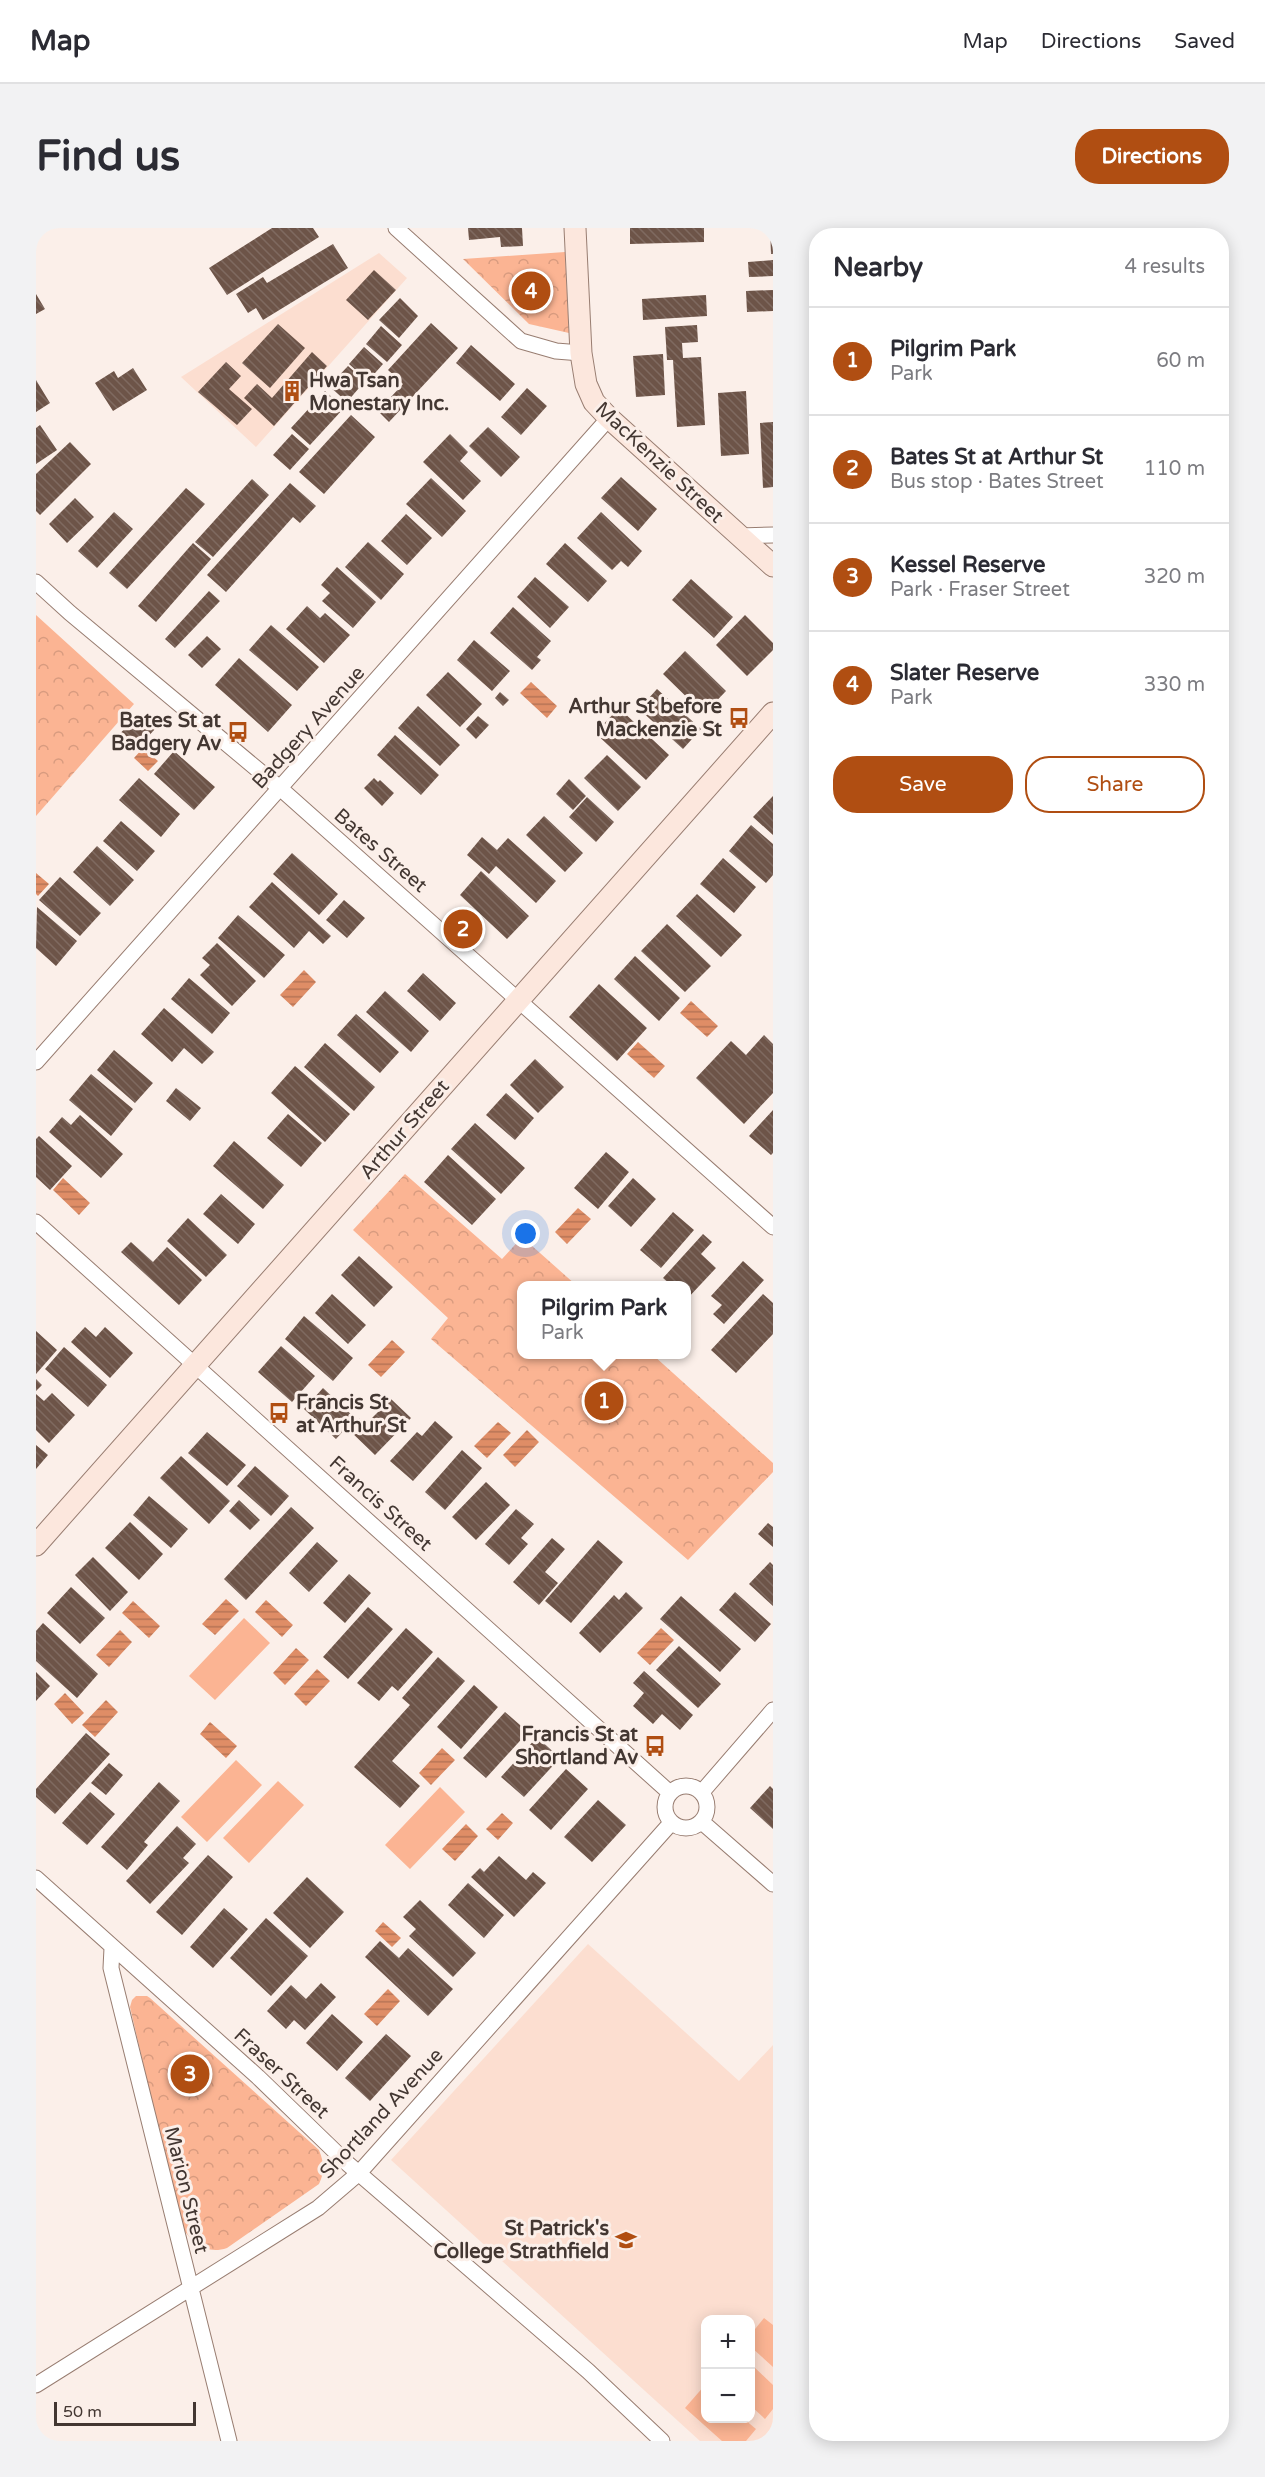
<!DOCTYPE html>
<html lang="en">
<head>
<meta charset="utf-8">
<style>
  :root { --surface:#fff; --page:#f2f2f3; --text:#2b2b33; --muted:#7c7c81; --line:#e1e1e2; --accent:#b04e12 }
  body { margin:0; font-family:"Varela Round",sans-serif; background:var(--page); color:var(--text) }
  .controls { position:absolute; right:18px; bottom:18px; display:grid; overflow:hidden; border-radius:12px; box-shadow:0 3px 15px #0003 }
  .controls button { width:54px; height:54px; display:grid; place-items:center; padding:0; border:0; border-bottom:2px solid var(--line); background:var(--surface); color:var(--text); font:30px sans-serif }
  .scale { position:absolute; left:18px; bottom:15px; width:142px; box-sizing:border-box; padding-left:6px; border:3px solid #433732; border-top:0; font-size:16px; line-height:21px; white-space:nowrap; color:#433732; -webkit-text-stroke:4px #fbefe9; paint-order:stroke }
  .you { position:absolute; left:490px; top:1006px; width:21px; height:21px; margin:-15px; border:4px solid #fff; border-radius:50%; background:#1a73e8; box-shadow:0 0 0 9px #1a73e833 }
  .badge { display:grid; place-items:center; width:39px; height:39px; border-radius:50%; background:var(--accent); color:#fff; font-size:20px; font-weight:700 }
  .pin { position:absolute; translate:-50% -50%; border:3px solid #fff; box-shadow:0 2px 6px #0006 }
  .popup { position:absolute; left:481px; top:1053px; width:174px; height:78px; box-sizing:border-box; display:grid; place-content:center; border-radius:12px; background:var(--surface); filter:drop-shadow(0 2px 4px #0005); font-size:20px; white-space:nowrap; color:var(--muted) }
  .popup b { font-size:22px; color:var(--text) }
  .popup::after { content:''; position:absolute; left:50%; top:100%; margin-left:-12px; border:12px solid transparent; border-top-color:var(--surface) }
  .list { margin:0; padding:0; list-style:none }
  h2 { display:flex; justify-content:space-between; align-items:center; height:78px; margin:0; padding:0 24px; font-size:26px }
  h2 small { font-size:20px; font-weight:400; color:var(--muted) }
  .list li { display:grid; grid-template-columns:39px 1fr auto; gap:18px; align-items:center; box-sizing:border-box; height:108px; padding:0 24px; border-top:2px solid var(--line) }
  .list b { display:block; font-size:22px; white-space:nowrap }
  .list p { margin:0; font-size:20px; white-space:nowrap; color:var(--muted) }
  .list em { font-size:20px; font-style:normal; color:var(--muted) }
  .actions { display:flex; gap:12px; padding:18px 24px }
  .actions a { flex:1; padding:14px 0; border:2px solid var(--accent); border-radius:24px; text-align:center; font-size:21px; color:var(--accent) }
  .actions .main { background:var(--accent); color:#fff }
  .map { position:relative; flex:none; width:737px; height:2213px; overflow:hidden; border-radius:24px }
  header { display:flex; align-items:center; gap:36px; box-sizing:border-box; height:84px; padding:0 30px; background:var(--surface); border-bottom:2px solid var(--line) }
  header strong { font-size:28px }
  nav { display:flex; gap:33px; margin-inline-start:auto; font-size:21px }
  .intro { display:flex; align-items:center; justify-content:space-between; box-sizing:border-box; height:144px; padding:0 36px }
  h1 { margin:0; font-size:42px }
  .button { padding:15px 27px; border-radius:24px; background:var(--accent); color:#fff; font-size:21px; font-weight:700 }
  main { display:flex; gap:36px; padding:0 36px }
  aside { flex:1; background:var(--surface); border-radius:24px; box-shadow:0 3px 15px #0003 }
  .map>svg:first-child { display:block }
</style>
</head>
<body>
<header>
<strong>Map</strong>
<nav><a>Map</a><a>Directions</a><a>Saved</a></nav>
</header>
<div class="intro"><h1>Find us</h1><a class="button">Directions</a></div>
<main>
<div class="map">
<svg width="737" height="2213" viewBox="0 0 737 2213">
  <defs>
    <pattern id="park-crowns" width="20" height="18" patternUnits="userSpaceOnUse" patternTransform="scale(1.5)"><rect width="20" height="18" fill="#fbb493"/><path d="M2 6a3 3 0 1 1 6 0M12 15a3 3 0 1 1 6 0" fill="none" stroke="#d89b7f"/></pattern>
    <pattern id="water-rules" width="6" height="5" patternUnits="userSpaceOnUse" patternTransform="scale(1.5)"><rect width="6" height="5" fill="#df8d66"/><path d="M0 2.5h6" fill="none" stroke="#b67455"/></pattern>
    <pattern id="building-back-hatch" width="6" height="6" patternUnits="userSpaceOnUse" patternTransform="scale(1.5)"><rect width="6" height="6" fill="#6d5448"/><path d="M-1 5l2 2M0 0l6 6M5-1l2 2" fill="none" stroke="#7f6a60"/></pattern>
  </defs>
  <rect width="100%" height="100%" fill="#fbefe9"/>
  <!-- built -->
  <path fill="#fcded0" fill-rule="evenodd" d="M343,25L371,50L220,219L145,149Z
    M552,1716L703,1853L737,1817V2213H664L355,1932ZM670,2092H714V2190H670Z"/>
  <!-- park -->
  <path fill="url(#park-crowns)" d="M529,24L533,105L493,96L427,31Z
    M0,387L98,476L0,588Z
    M369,946L466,1031L486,1009L540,1057L486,1058V1126L617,1127L737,1235V1244L652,1332L395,1111L412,1090L317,1002Z
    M100,1768H111L114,1770L283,1922C288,1935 289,1943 283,1956L191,2020C170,2027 158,2015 145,1999L94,1779L96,1772Z"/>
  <!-- pitch -->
  <path fill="#fbb493" d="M208,1390L234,1415L179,1472L153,1448Z
    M200,1532L226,1557L171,1614L145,1589Z
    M242,1553L268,1577L213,1635L187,1610Z
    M404,1559L429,1584L374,1641L349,1617Z
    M728,2090L737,2097V2139L715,2119V2106Z
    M715,2136L737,2157V2181L729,2191L715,2178Z
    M669,2157L670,2190L708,2191L720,2201L710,2213H686L649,2180Z"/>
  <!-- water -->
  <path fill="url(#water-rules)" d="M495,454L521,478L511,490L484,465Z
    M107,520L122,533L112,543L98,530Z
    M0,645L13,656L2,668L0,666Z
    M268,742L280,754L257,779L244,767Z
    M655,773L682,798L671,809L644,785Z
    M602,814L629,838L618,850L591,826Z
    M27,950L54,975L43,987L17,962Z
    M542,980L555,991L531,1016L519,1004Z
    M356,1112L369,1124L345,1149L332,1137Z
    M462,1194L475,1205L451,1230L438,1218Z
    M491,1202L503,1214L479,1239L467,1227Z
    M190,1371L203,1383L179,1407L166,1396Z
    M230,1372L257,1397L246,1409L219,1384Z
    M97,1373L124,1398L113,1410L86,1385Z
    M625,1400L638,1412L614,1437L601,1425Z
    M84,1402L96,1414L73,1439L60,1427Z
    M260,1420L273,1432L249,1457L237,1445Z
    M281,1441L294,1453L270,1478L258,1466Z
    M29,1465L48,1485L36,1496L18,1476Z
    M70,1472L82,1484L59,1509L46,1497Z
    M174,1494L201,1518L190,1530L164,1506Z
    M406,1520L419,1532L395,1557L383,1545Z
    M466,1585L477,1595L462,1612L450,1601Z
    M430,1596L442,1608L419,1633L406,1621Z
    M347,1694L365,1710L356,1719L339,1703Z
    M352,1761L364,1773L341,1798L328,1786Z"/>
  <!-- building -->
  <path fill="url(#building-back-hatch)" d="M236,0H277L283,9L191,67L173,40Z
    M432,0H486L487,18L465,19L464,9L433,12Z
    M594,0H668V14L594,16Z
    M734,0H737V26H735Z
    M297,16L312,40L227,92L220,80L212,85L200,66L227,49L231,55Z
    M737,32V48L713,49L712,34Z
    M338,42L360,62L332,92L310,72Z
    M737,62V83L711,84L710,63Z
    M0,66L9,81L0,86Z
    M670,67L671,88L607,92L606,71Z
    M364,70L382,88L363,110L343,92Z
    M395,95L422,120L353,194L342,183L367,156L352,142Z
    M242,96L269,120L234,160L206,135Z
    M661,97L662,114L646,115L647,130L665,129L669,197L641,199L637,132H631L629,99Z
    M345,98L366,117L351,134L330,116Z
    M435,117L479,156L464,173L420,135Z
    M328,119L347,136L332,153L313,136Z
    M276,124L291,138L238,198L208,170L221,156L236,170Z
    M627,126L629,167L600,169L597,128Z
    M190,134L205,148L193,161L216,181L201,197L162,164Z
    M312,138L329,153L311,174L293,158Z
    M97,140L111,162L77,183L59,155L78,143L82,150Z
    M0,152L14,175L0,184Z
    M491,160L511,178L485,207L465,189Z
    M289,163L308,180L274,217L255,200Z
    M710,163L713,226L685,228L682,165Z
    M315,187L339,209L288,266L263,244Z
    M737,194V259L727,260L724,195Z
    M4,197L21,222L0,236V200Z
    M452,199L484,229L465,249L433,218Z
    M256,206L273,221L254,242L237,227Z
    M414,206L432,224L424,233L445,253L427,272L387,234Z
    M34,214L55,236L4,287L0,283V246Z
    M585,249L621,281L602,303L565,270Z
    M395,250L430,283L406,309L370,276Z
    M216,251L233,267L177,329L159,314Z
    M254,255L280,278L264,295L257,289L190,364L171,347Z
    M150,260L169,276L91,361L73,345Z
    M39,270L58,289L31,315L13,296Z
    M78,284L97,301L61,340L42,323Z
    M565,284L606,323L592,339L585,333L576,342L541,310Z
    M370,286L396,310L371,337L345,313Z
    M332,314L368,346L345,372L309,339Z
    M157,315L175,331L120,394L102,378Z
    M529,315L571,353L552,374L510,336Z
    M301,339L340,374L317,400L286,373L294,365L285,357Z
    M499,349L533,379L514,400L481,369Z
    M655,351L697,389L678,410L636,372Z
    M173,363L184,373L139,420L129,411Z
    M271,378L284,390L289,385L314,407L288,435L250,401Z
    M477,379L515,413L501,429L505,432L496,442L454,405Z
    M709,387L737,415V422L711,448L680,417Z
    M235,397L283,439L261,463L213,422Z
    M171,408L185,421L166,440L152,427Z
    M438,412L474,443L456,463L421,432Z
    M649,423L690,463L668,486L627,446Z
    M203,430L256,477L232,504L179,457Z
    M412,444L446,476L424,499L390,467Z
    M621,461L665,501L647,521L603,481Z
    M464,464L473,472L467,478L459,470Z
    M382,478L424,517L404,538L362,500Z
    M583,480L633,527L610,552L559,505Z
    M102,486L119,501L97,525L80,510Z
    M442,488L453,497L440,511L430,501Z
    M359,507L403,547L385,567L341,527Z
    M138,523L179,559L158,582L118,546Z
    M571,527L605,559L582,583L548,550Z
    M103,550L144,586L125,609L83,572Z
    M338,550L342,554L344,552L358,565L346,578L328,560Z
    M533,551L550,568L537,582L520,566Z
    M737,568V607L717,589Z
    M551,569L578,594L560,614L533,589Z
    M508,588L547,625L529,644L490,607Z
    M85,593L119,623L101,643L67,613Z
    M715,597L737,616V647L730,655L693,623Z
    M446,609L461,622L472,610L520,653L500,675L460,638L453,646L431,627Z
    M61,618L98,652L74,678L37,644Z
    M256,625L302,666L283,687L237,646Z
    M687,630L720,659L698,685L664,656Z
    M445,643L493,688L471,711L424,667Z
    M24,649L65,685L44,708L3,672Z
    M236,654L295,708L287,716L273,703L258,720L213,679Z
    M661,666L706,707L685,729L640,688Z
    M308,672L329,690L311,710L290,692Z
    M1,679L41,713L20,738L0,720Z
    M202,687L249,727L228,750L182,710Z
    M631,696L675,738L649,764L605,723Z
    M181,715L220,753L196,778L164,747L174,737L166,730Z
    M599,728L644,770L623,793L578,751Z
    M387,745L420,775L404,793L371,763Z
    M153,750L194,785L176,806L135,771Z
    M563,756L611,800L581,833L533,789Z
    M349,763L393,803L375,824L330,784Z
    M128,780L178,824L166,836L148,820L136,834L105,806Z
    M320,786L363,824L344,845L301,807Z
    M728,807L737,816V865L708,896L660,850L695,813L710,827Z
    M289,815L339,859L318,883L268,839Z
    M78,822L117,855L99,875L61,842Z
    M499,831L528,859L502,885L474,857Z
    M259,838L314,886L289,914L235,865Z
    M55,846L97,881L75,908L33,872Z
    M140,860L165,880L154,893L130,873Z
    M470,865L498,890L479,912L450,887Z
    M737,882V925L735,927L713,908Z
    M252,886L286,915L265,939L231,910Z
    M44,887L87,926L65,950L13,904L26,889L35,897Z
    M439,895L489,940L465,966L415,921Z
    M3,908L36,938L14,962L0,949V911Z
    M198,913L248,957L227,981L177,938Z
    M570,924L593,944L562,981L538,960Z
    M412,927L460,971L436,997L388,954Z
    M597,950L620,971L595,999L572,978Z
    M185,966L219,996L202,1016L167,986Z
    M637,984L658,1002L625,1040L604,1022Z
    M152,990L191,1027L170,1049L131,1013Z
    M667,1006L676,1014L665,1026L680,1040L650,1072V1058H636L627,1050Z
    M95,1014L117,1034L131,1019L166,1052L143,1077L85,1024Z
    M323,1028L357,1059L338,1079L305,1047Z
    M707,1033L728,1052L688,1096L677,1086L686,1077L675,1068Z
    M296,1066L330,1097L312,1116L279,1085Z
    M727,1066L737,1075V1106L700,1145L675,1122Z
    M268,1088L317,1130L297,1153L249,1111Z
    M49,1099L60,1109L69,1099L97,1125L74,1150L35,1114Z
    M0,1103L21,1122L0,1146Z
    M245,1118L279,1148L256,1174L222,1144Z
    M28,1119L71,1157L52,1179L9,1141Z
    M0,1151L6,1157L0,1163Z
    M287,1160L319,1190L300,1211L268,1181Z
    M16,1165L39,1187L13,1215L0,1202V1166L8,1173Z
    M355,1171L375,1190L339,1227L312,1201L323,1190L330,1196Z
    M399,1193L417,1209L377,1253L354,1233L381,1204L386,1208Z
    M171,1204L210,1237L191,1258L152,1225Z
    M0,1217L12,1227L0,1241Z
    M426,1222L446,1240L409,1282L389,1264Z
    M145,1228L194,1273L173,1296L124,1250Z
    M219,1238L253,1268L235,1288L201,1258Z
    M450,1254L474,1277L440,1312L416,1289Z
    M113,1268L152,1301L135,1320L97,1287Z
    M203,1272L224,1292L214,1302L193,1283Z
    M255,1279L278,1300L210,1372L188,1351Z
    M480,1281L498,1296L485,1310L492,1316L473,1337L449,1316Z
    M94,1294L127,1326L103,1352L69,1320Z
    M732,1295L737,1299V1319L722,1306Z
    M516,1310L529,1321L509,1344L522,1355L503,1377L477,1354Z
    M562,1312L587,1334L535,1395L509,1373Z
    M281,1314L302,1333L273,1364L253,1345Z
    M57,1329L92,1364L74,1383L39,1347Z
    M734,1334L737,1337V1378L713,1356Z
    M313,1346L335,1365L309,1395L287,1375Z
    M35,1359L69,1390L44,1416L11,1385Z
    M590,1364L607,1380L564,1425L543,1405L578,1367L583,1372Z
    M699,1364L735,1396L719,1414L683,1382Z
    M645,1368L705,1421L684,1444L624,1391Z
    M332,1379L357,1401L312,1451L287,1429Z
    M7,1395L62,1446L41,1470L0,1433V1403Z
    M370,1400L397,1424L362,1463L356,1458L343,1473L321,1455Z
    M643,1418L685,1456L662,1480L620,1442Z
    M402,1429L429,1453L356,1533L384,1558L364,1580L318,1539L374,1477L366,1470Z
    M608,1443L657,1487L644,1502L626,1486L617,1496L597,1478L608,1465L597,1455Z
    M0,1444L14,1458L0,1473Z
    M438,1457L462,1479L425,1521L401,1499Z
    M469,1484L492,1504L450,1550L427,1530Z
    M50,1505L74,1526L19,1586L0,1569V1561Z
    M501,1509L524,1530L488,1569L465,1549Z
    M73,1535L87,1547L70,1567L55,1555Z
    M530,1541L552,1561L515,1602L493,1582Z
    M123,1554L144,1573L108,1614L112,1617L91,1642L65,1619Z
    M734,1558L737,1561V1601L714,1580Z
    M54,1564L79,1586L51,1617L26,1595Z
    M562,1572L590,1597L556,1634L528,1609Z
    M141,1598L160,1616L147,1630L153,1635L114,1676L90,1653Z
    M172,1627L197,1649L146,1707L120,1684Z
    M463,1628L490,1652L497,1644L510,1655L478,1689L435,1649L444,1640L448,1644Z
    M271,1649L308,1684L274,1720L237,1685Z
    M432,1655L468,1687L448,1710L412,1677Z
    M384,1672L440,1725L417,1749L373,1708L380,1701L367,1689Z
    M188,1680L212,1701L177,1740L154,1719Z
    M230,1690L272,1728L235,1768L194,1730Z
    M344,1713L363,1730L372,1720L417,1761L392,1788L329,1729Z
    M285,1755L300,1769L269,1802L258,1792L250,1801L231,1783L255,1757L270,1771Z
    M296,1786L327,1814L301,1843L270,1815Z
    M350,1806L375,1828L334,1873L309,1850Z"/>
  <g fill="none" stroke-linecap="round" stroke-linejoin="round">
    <defs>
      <path id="street" d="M360,0L485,113L520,123L545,125
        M703,308L737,307
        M0,354L34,385L245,561L737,999
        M0,834L573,190
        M0,994L634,1565
        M629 1579a21 21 0 1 1 42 0a21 21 0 1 1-42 0Z
        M666,1564L737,1482
        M666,1594L737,1656
        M0,1650L222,1849L312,1936L552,2143L626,2213
        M76,1720L75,1740L193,2213
        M0,2157L282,1980L323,1945L635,1595"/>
      <path id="secondary" d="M539,0L545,125L550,156L558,174L573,190L737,338
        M0,1317L737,485"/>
    </defs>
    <!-- street casing -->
    <use href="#street" stroke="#987d71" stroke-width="17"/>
    <!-- secondary casing -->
    <use href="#secondary" stroke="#987d71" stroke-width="23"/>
    <!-- street -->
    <use href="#street" stroke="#fff" stroke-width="15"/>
    <!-- secondary -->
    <use href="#secondary" stroke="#fce7dd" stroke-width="21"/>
  </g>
  <!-- icons -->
  <defs>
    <symbol id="building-bare" viewBox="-9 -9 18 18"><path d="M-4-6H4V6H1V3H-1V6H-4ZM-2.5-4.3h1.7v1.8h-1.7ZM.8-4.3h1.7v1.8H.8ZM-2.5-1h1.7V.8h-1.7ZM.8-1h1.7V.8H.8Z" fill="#b04e12" stroke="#fbefe9" stroke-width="2.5" paint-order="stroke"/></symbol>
    <symbol id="bus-bare" viewBox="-9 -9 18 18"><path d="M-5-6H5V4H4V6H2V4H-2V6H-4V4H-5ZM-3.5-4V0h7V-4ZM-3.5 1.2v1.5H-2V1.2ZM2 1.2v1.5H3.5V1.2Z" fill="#b04e12" stroke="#fbefe9" stroke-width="2.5" paint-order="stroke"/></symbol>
    <symbol id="school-bare" viewBox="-9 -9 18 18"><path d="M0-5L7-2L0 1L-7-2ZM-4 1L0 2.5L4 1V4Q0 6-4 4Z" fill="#b04e12" stroke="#fbefe9" stroke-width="2.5" paint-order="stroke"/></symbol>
  </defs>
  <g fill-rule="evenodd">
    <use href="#building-bare" x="241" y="148" width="30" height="30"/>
    <use href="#bus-bare" x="688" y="475" width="30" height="30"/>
    <use href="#bus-bare" x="187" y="489" width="30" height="30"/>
    <use href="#bus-bare" x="228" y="1170" width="30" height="30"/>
    <use href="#bus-bare" x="604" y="1503" width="30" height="30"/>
    <use href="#school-bare" x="575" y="1997" width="30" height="30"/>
  </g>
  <g text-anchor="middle" stroke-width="6" stroke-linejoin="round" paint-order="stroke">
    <!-- poi labels -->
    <g font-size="20" font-weight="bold" fill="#433732" stroke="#fbefe9" text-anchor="end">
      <text x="273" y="159" text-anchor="start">Hwa Tsan<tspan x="273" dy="23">Monestary Inc.</tspan></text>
      <text x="686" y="485">Arthur St before<tspan x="686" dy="23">Mackenzie St</tspan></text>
      <text x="185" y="499">Bates St at<tspan x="185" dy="23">Badgery Av</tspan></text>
      <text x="260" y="1181" text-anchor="start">Francis St<tspan x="260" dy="23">at Arthur St</tspan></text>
      <text x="602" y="1513">Francis St at<tspan x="602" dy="23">Shortland Av</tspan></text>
      <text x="573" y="2007">St Patrick's<tspan x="573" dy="23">College Strathfield</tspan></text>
    </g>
    <!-- street labels -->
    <g font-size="20" fill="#433732" stroke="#fbefe9">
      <text transform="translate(624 234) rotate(43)" y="7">MacKenzie Street</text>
      <text transform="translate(272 499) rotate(-48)" y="7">Badgery Avenue</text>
      <text transform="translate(345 622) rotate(41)" y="7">Bates Street</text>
      <text transform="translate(368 901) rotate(-49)" y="7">Arthur Street</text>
      <text transform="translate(345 1275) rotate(42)" y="7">Francis Street</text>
      <text transform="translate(246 1845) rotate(43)" y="7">Fraser Street</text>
      <text transform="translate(345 1885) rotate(-47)" y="7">Shortland Avenue</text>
      <text transform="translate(151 1962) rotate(76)" y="7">Marion Street</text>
    </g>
  </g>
</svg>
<div class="controls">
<button>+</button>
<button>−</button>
</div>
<div class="scale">50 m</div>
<div class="you"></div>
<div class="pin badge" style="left:568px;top:1173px">1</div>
<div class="popup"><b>Pilgrim Park</b>Park</div>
<div class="pin badge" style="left:427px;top:701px">2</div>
<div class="pin badge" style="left:154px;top:1846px">3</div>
<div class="pin badge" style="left:495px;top:63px">4</div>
</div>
<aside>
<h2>Nearby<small>4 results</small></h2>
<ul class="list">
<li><span class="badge">1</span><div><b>Pilgrim Park</b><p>Park</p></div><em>60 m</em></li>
<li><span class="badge">2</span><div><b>Bates St at Arthur St</b><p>Bus stop · Bates Street</p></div><em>110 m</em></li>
<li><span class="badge">3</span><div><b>Kessel Reserve</b><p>Park · Fraser Street</p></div><em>320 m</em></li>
<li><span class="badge">4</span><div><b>Slater Reserve</b><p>Park</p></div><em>330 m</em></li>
</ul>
<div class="actions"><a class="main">Save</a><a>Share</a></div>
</aside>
</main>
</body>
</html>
